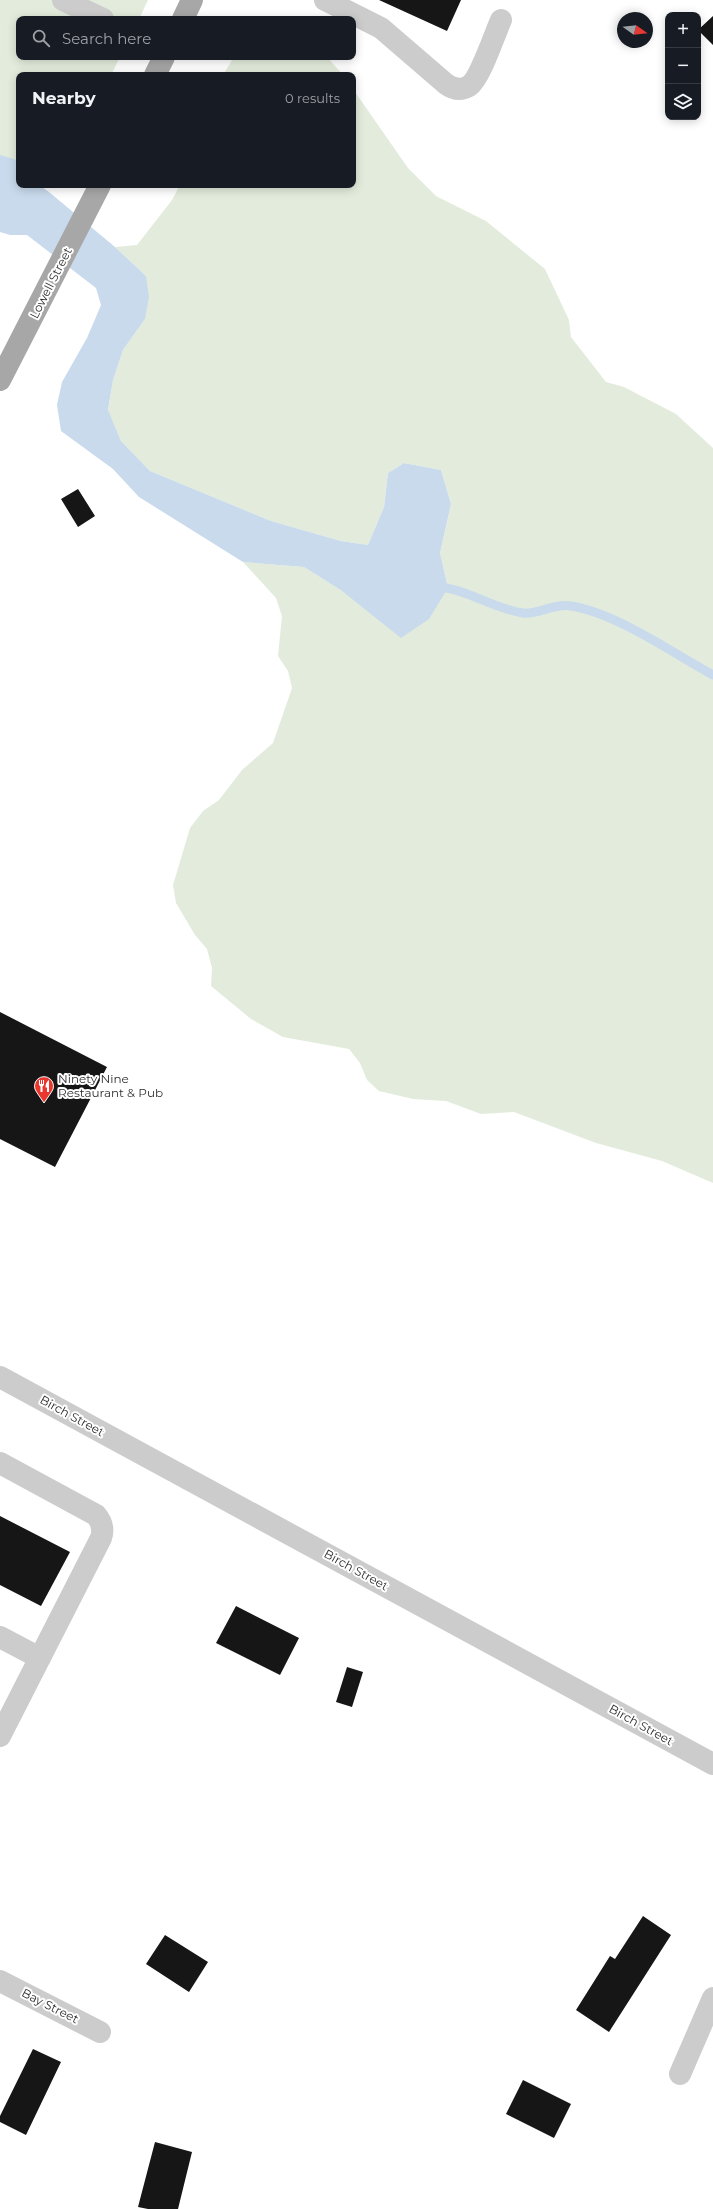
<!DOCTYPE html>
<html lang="en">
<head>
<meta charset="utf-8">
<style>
  :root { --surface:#171b24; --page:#20242c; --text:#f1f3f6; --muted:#9ea1a6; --line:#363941 }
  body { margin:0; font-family:Montserrat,sans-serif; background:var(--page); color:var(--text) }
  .controls { position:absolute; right:12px; top:12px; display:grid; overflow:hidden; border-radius:8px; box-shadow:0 2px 10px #0003 }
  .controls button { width:36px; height:36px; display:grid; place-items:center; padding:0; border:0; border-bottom:1px solid var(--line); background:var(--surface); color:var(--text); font:20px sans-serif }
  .compass { position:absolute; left:617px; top:12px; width:36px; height:36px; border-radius:50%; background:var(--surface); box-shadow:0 2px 10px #0003; rotate:105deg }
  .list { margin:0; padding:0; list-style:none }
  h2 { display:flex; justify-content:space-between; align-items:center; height:52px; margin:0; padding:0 16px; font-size:17px }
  h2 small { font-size:13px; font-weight:400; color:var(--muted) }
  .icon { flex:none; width:22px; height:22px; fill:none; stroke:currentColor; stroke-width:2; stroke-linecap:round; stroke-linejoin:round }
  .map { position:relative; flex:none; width:713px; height:2209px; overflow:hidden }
  .search { position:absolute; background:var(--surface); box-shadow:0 2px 10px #0003; left:16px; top:16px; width:340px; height:44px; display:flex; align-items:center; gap:10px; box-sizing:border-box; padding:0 14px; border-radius:8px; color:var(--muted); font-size:15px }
  .panel { position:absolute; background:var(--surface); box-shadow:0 2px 10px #0003; left:16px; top:72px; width:340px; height:116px; border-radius:8px }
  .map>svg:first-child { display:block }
</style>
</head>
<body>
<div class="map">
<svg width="713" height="2209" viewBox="0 0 713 2209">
  <rect width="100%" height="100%" fill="#fff"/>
  <!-- green -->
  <path fill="#e3ecdc" d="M0,0H148L139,19H19V57H120L111,75H19V168L0,160Z
    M234,57H327L343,75H223Z
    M353,89L408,168L436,196L486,221L545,269L569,320L571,337L606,382L624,387L676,414L713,448V1183L662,1161L596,1143L514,1112L481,1114L446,1101L413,1099L379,1091L367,1080L360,1063L349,1049L283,1037L251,1019L211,986L212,968L207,949L195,935L176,903L173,885L190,828L203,811L219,800L242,770L273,743L292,688L288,671L278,656L282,616L276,598L243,562L304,567L342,591L448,588L440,553L451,504L441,470L404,463L388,473L384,507L368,545L341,541L271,521L150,471L121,441L108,411L113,380L123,350L145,319L146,276L115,247L137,245L172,200L180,185H353Z"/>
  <!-- water -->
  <path fill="#c8daec" d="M0,155L14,159L19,164V185H39L49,192L115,247L146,276L149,297L145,319L123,350L113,380L108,410L121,441L150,471L271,521L341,541L368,545L384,507L388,473L404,463L441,470L451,504L440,553L448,588L429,619L401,638L342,591L304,567L243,562L139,497L113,469L61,431L57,405L62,382L87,338L101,305L96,288L27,235H10L0,232Z"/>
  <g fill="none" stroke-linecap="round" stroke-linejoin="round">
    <!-- stream -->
    <path stroke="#c8daec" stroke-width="9" d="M437,587C465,588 494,609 523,613C537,615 554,603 571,606C616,613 673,653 713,675"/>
  </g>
  <!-- building -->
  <path fill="#161616" d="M379,0H461L447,31Z
    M713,16V45L698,30Z
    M78,489L95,516L78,527L61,499Z
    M0,1012L107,1067L55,1167L0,1139Z
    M0,1516L70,1552L41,1606L0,1585Z
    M236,1606L299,1638L280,1675L216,1643Z
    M347,1667L363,1672L352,1707L336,1702Z
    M643,1916L671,1935L609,2032L576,2010L610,1956L615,1959Z
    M165,1935L208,1962L189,1992L146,1964Z
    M33,2049L61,2062L26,2135L0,2122V2116Z
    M523,2080L571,2104L554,2138L506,2114Z
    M155,2142L192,2152L178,2209H148L138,2207Z"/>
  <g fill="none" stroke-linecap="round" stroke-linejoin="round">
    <!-- minor -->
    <path stroke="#ccc" stroke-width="22" d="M63,0L103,19
      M325,0L381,28L446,84C453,89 461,91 469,86C480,79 495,33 501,20
      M0,1377L713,1764
      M0,1463L96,1515C102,1522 104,1529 101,1538L0,1736
      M0,1637L40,1658
      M0,1981L100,2032
      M680,2074L713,1998"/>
    <!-- major -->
    <path stroke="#a7a7a7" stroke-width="22" d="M183,19L192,0
      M155,75L164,57
      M0,380L100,185"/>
  </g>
  <!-- icons -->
  <defs>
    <symbol id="restaurant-pin" viewBox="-11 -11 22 30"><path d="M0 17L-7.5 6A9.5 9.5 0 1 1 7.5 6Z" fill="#e9362e" stroke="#fff"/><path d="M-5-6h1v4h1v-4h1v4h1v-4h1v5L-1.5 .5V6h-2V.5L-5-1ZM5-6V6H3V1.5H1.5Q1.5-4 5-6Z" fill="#fff"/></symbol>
  </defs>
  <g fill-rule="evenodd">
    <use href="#restaurant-pin" x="33" y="1075" width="22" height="30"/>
  </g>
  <g text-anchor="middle" stroke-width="4" stroke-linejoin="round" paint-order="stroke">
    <!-- street labels -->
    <g font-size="12" fill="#2f2f2f" stroke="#fff">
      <text transform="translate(51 283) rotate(-63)" y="4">Lowell Street</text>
      <text transform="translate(72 1416) rotate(29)" y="4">Birch Street</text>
      <text transform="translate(356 1570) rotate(29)" y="4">Birch Street</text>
      <text transform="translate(641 1725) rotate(29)" y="4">Birch Street</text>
      <text transform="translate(50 2006) rotate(27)" y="4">Bay Street</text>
    </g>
    <!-- poi labels -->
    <g font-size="12" fill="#2f2f2f" stroke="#fff" text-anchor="start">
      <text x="58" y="1083">Ninety Nine<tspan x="58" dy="14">Restaurant &amp; Pub</tspan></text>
    </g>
  </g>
</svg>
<div class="controls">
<button>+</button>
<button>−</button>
<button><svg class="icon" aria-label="layers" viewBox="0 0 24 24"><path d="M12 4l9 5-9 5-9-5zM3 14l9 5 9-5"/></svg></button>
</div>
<svg class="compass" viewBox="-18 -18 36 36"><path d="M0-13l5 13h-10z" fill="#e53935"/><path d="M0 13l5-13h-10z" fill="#9ea1a6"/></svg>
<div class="search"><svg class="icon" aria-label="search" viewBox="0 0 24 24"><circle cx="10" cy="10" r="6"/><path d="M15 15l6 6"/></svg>Search here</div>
<section class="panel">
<h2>Nearby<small>0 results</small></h2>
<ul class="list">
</ul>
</section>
</div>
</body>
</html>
